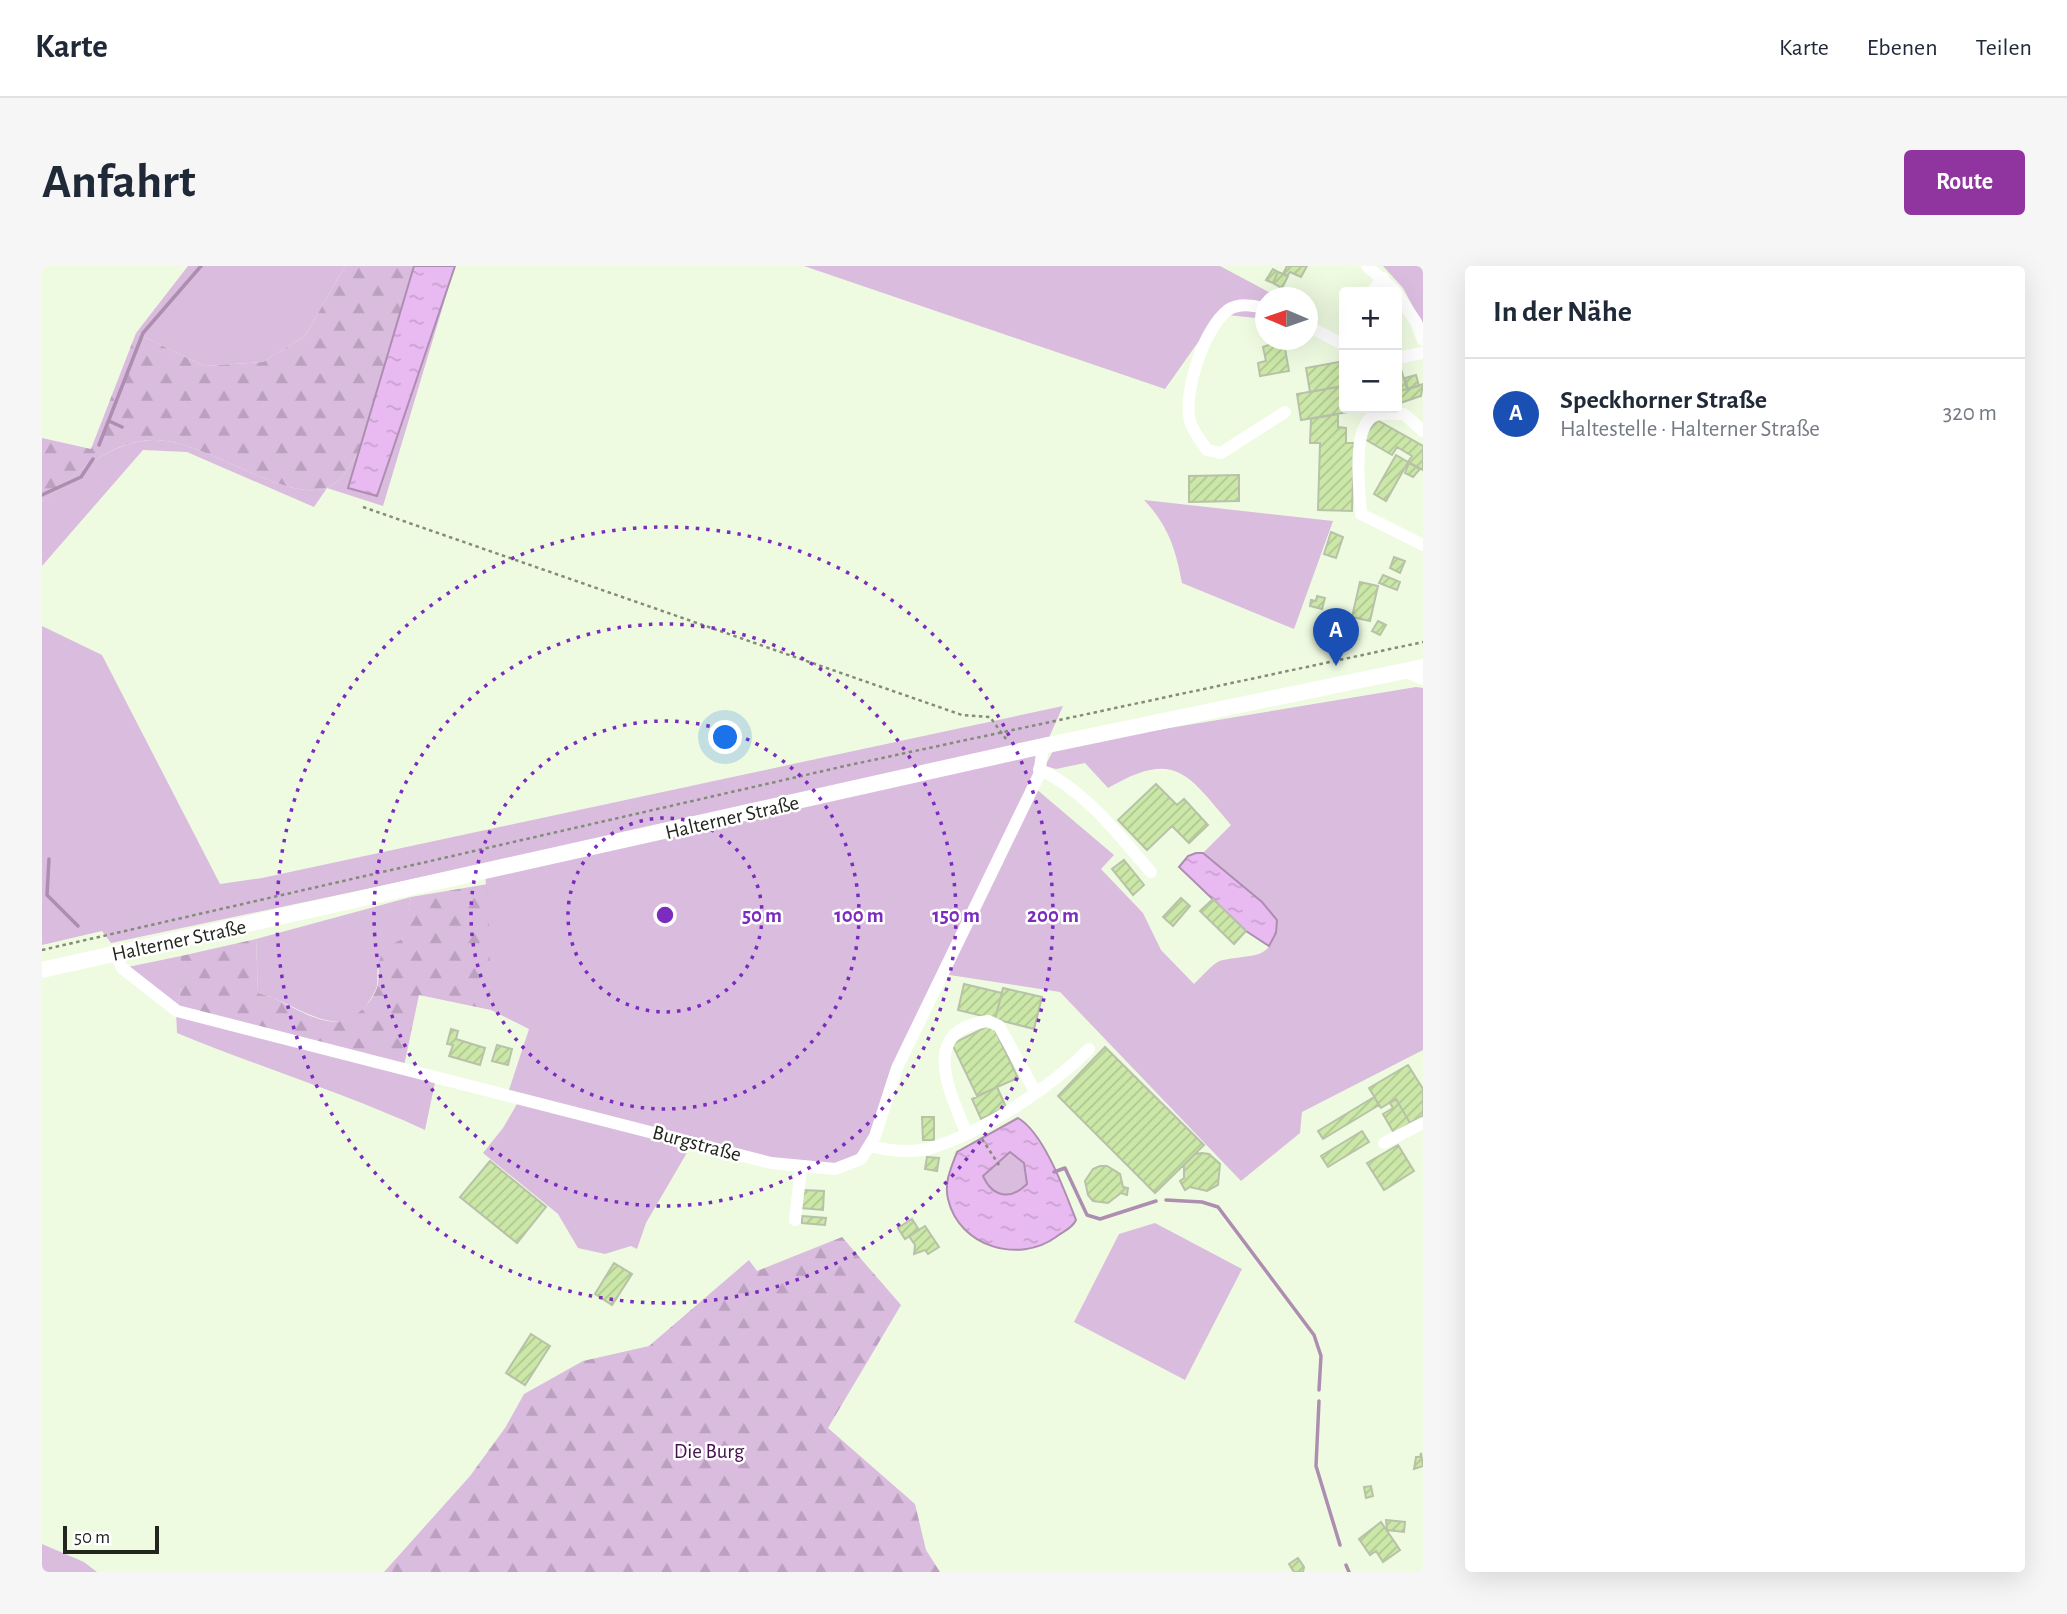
<!DOCTYPE html>
<html lang="de">
<head>
<meta charset="utf-8">
<style>
  :root { --surface:#fff; --page:#f6f6f7; --text:#1f2937; --muted:#747a83; --line:#e0e1e3; --accent:#90349f }
  body { margin:0; font-family:"Alegreya Sans",sans-serif; background:var(--page); color:var(--text) }
  .controls { position:absolute; right:21px; top:21px; display:grid; overflow:hidden; border-radius:7px; box-shadow:0 7px 28px #0002 }
  .controls button { width:63px; height:63px; display:grid; place-items:center; padding:0; border:0; border-bottom:2px solid var(--line); background:var(--surface); color:var(--text); font:35px sans-serif }
  .compass { position:absolute; left:1213px; top:21px; width:63px; height:63px; border-radius:50%; background:var(--surface); box-shadow:0 7px 28px #0002; rotate:272deg }
  .scale { position:absolute; left:21px; bottom:18px; width:96px; box-sizing:border-box; padding-left:7px; border:4px solid #22261c; border-top:0; font-size:19px; line-height:24px; white-space:nowrap; color:#22261c; -webkit-text-stroke:5px #fff; paint-order:stroke }
  .you { position:absolute; left:684px; top:472px; width:24px; height:24px; margin:-18px; border:5px solid #fff; border-radius:50%; background:#1a73e8; box-shadow:0 0 0 10px #1a73e833 }
  .badge { display:grid; place-items:center; width:46px; height:46px; border-radius:50%; background:var(--accent); color:#fff; font-size:23px; font-weight:700 }
  .pin { position:absolute; translate:-50% -58px; filter:drop-shadow(0 2px 4px #0008) }
  .pin::after { content:''; position:absolute; top:37px; width:24px; height:21px; background:inherit; clip-path:polygon(0 0,100% 0,50% 100%) }
  .list { margin:0; padding:0; list-style:none }
  h2 { display:flex; justify-content:space-between; align-items:center; height:91px; margin:0; padding:0 28px; font-size:30px }
  h2 small { font-size:23px; font-weight:400; color:var(--muted) }
  .list li { display:grid; grid-template-columns:46px 1fr auto; gap:21px; align-items:center; box-sizing:border-box; height:112px; padding:0 28px; border-top:2px solid var(--line) }
  .list b { display:block; font-size:26px; white-space:nowrap }
  .list p { margin:0; font-size:23px; white-space:nowrap; color:var(--muted) }
  .list em { font-size:23px; font-style:normal; color:var(--muted) }
  .map { position:relative; flex:none; width:1381px; height:1306px; overflow:hidden; border-radius:7px }
  header { display:flex; align-items:center; gap:42px; box-sizing:border-box; height:98px; padding:0 35px; background:var(--surface); border-bottom:2px solid var(--line) }
  header strong { font-size:33px }
  nav { display:flex; gap:38px; margin-inline-start:auto; font-size:24px }
  .intro { display:flex; align-items:center; justify-content:space-between; box-sizing:border-box; height:168px; padding:0 42px }
  h1 { margin:0; font-size:49px }
  .button { padding:18px 32px; border-radius:7px; background:var(--accent); color:#fff; font-size:24px; font-weight:700 }
  main { display:flex; gap:42px; padding:0 42px }
  aside { flex:1; background:var(--surface); border-radius:7px; box-shadow:0 7px 28px #0002 }
  .map>svg:first-child { display:block }
</style>
</head>
<body>
<header>
<strong>Karte</strong>
<nav><a>Karte</a><a>Ebenen</a><a>Teilen</a></nav>
</header>
<div class="intro"><h1>Anfahrt</h1><a class="button">Route</a></div>
<main>
<div class="map">
<svg width="1381" height="1306" viewBox="0 0 1381 1306">
  <defs>
    <pattern id="forest-firs" width="22" height="20" patternUnits="userSpaceOnUse" patternTransform="scale(1.75)"><rect width="22" height="20" fill="#dabcdf"/><path d="M5 1l3.5 6h-7zM16 11l3.5 6h-7z" fill="#bba1bf"/></pattern>
    <pattern id="water-ripples" width="26" height="14" patternUnits="userSpaceOnUse" patternTransform="scale(1.75)"><rect width="26" height="14" fill="#e9baf1"/><path d="M2 4q2-2 4 0t4 0M15 11q2-2 4 0t4 0" fill="none" stroke="#c8a0ce"/></pattern>
    <pattern id="building-hatch" width="6" height="6" patternUnits="userSpaceOnUse" patternTransform="scale(1.75)"><rect width="6" height="6" fill="#cce8a8"/><path d="M-1 1l2-2M0 6l6-6M5 7l2-2" fill="none" stroke="#afc790"/></pattern>
  </defs>
  <rect width="100%" height="100%" fill="#effbe1"/>
  <!-- grass -->
  <path fill="#dabcdf" d="M146,0H303L263,70L221,96L162,100L94,67Z
    M372,0H413L341,240L285,222L272,241L145,186L101,184L0,300V236C30,210 68,175 111,174C162,172 241,237 284,222C300,216 307,200 316,187Z
    M762,0H1178L1236,31L1224,32L1223,53L1176,48L1123,123Z
    M1341,0H1381V59L1361,22Z
    M1102,234L1291,255L1252,363L1140,317C1134,284 1126,259 1102,234Z
    M0,360L60,389L178,618L220,612L1021,440L831,869L807,898L759,900L466,827L487,763L449,744L443,598L69,677L60,665L0,679Z
    M1374,421L1381,422V784L1260,846L1258,867L1199,915L1018,726L901,708L993,522L1072,589L1059,603L1101,647L1119,684L1152,718C1160,711 1171,696 1181,694C1211,687 1231,697 1235,654L1220,636L1161,587L1189,559C1145,507 1133,483 1066,522L1043,497L1014,503L1003,500L1013,481Z
    M369,631C366,643 365,661 360,673C354,683 339,690 336,701C334,708 337,716 334,723C304,787 260,738 216,727L214,673Z
    M139,690V721L135,743L81,702Z
    M134,746L394,812L383,864C303,827 217,801 135,767Z
    M478,833L650,878L604,957L595,983L589,980L563,988L536,982L516,948L441,887L461,862Z
    M969,886L981,896L985,918C969,934 951,932 941,910Z
    M1113,957L1200,1003L1143,1114L1032,1056L1077,968Z
    M0,1278L42,1296L55,1306H0Z"/>
  <!-- forest -->
  <path fill="url(#forest-firs)" d="M303,0H372L316,187C307,200 300,216 284,222C241,237 162,172 111,174C67,175 31,210 0,236V172L49,183L94,67L162,100L221,96L263,70Z
    M446,618L449,744L377,729L362,800L135,743L139,721V690L214,673L216,727C241,733 261,751 286,755C307,759 327,742 335,722C339,710 333,696 342,685C345,680 355,676 360,673L369,631Z
    M800,971L859,1039L786,1162L873,1238L884,1284L898,1306H342L428,1210L463,1162L482,1128L541,1095L607,1080L707,994L715,1005Z"/>
  <!-- water -->
  <path fill="url(#water-ripples)" stroke="#ad8eb1" stroke-width="2" fill-rule="evenodd" d="M372,0H413L335,230L306,222Z
    M1154,587H1161L1220,636L1235,654L1234,667L1227,680L1204,665L1137,601L1146,590Z
    M976,852C1002,867 1023,926 1034,954C1030,963 1021,965 1014,971C977,998 917,981 906,933C902,916 909,902 915,886ZM968,886L982,897L985,918C969,934 951,932 941,910Z"/>
  <g fill="none" stroke-linecap="round" stroke-linejoin="round">
    <!-- stream -->
    <path stroke="#ad8eb1" stroke-width="3.5" d="M67,155L80,161
      M57,179L101,67L159,0
      M0,229L39,211L51,193
      M7,593L5,629L36,660
      M1012,906L1023,902L1045,949L1058,953L1114,935
      M1124,934L1160,936L1176,941L1272,1069L1279,1090L1277,1124
      M1277,1135L1274,1200L1298,1279
      M1304,1299L1307,1306"/>
  </g>
  <!-- building -->
  <path fill="url(#building-hatch)" stroke="#b7c2a9" stroke-width="2" d="M1245,0H1265L1259,11L1248,6L1245,10L1241,8Z
    M1231,3L1236,6L1231,17L1224,14Z
    M1236,6L1246,10L1240,22L1231,17Z
    M1232,77H1242L1247,105L1218,110L1216,97L1224,95L1221,81Z
    M1297,96L1301,120L1268,126L1264,102Z
    M1358,100L1365,123L1355,126V101Z
    M1374,109L1377,120L1366,123L1363,112Z
    M1381,118L1379,130L1355,138V126Z
    M1301,120L1302,142L1306,146L1259,154L1255,128Z
    M1296,148V161L1304,162V177H1312L1310,245L1276,244L1278,177H1268L1269,153Z
    M1335,154L1381,180V204L1366,196L1370,190L1355,181L1350,189L1321,172Z
    M1354,189L1366,196L1344,235L1332,228Z
    M1367,197L1378,203L1371,211L1363,207Z
    M1197,209V235L1147,236V210Z
    M1289,266L1301,271L1294,292L1282,288Z
    M1352,291L1363,295L1358,307L1348,302Z
    M1341,309L1358,316L1355,324L1337,317Z
    M1318,316L1336,320L1328,355L1310,351Z
    M1275,330L1283,332L1280,343L1268,340L1269,334L1274,335Z
    M1336,355L1344,359L1338,369L1330,365Z
    M1114,518L1135,539L1142,533L1166,559L1147,577L1130,560L1105,584L1076,554Z
    M1082,594L1102,619L1091,629L1070,603Z
    M1139,632L1148,640L1131,660L1121,651Z
    M1171,633L1204,665L1192,678L1158,645Z
    M922,718L960,727L953,753L916,744Z
    M961,722L1000,731L992,763L953,753Z
    M950,758L976,812L935,830L910,778Z
    M409,763L416,765L414,773L443,782L438,799L407,790L411,779L405,778Z
    M455,779L470,783L466,799L450,795Z
    M1063,781L1162,879L1113,927L1016,830Z
    M1366,799L1381,823V850L1368,857L1354,833L1339,842L1327,822Z
    M955,821L964,841L939,853L930,833Z
    M1332,831L1337,839L1281,873L1276,865Z
    M1354,833L1368,857L1352,867L1341,848L1351,842L1348,837Z
    M880,851H892V874H881Z
    M1320,865L1327,876L1286,901L1279,890Z
    M1356,879L1372,905L1342,924L1325,897Z
    M1160,887L1167,888L1178,898L1176,919L1165,925L1148,921L1143,924L1138,915L1142,912V899L1153,888Z
    M885,891L897,892L895,905L883,903Z
    M448,895L504,941L475,977L418,931Z
    M1058,900H1065L1078,908L1081,921L1086,922L1085,929L1079,927L1066,937L1051,935L1046,929L1043,915L1051,903Z
    M760,924L782,925L781,944L759,942Z
    M760,950L784,952L783,959L760,957Z
    M870,953L877,964L863,973L856,962Z
    M883,960L897,981L886,988L883,984L872,988L873,979L867,970Z
    M572,997L590,1008L570,1039L553,1028Z
    M489,1068L508,1080L483,1119L464,1107Z
    M1379,1187L1381,1200L1372,1203L1374,1191H1378Z
    M1329,1220L1331,1230L1324,1232L1322,1221Z
    M1344,1254L1363,1256L1362,1266L1345,1264Z
    M1339,1256L1358,1284L1341,1296L1334,1285L1328,1289L1317,1273Z
    M1256,1292L1262,1301L1261,1306H1252L1247,1298Z"/>
  <g fill="none" stroke-linecap="round" stroke-linejoin="round">
    <!-- path -->
    <path stroke="#838b79" stroke-width="2.5" stroke-dasharray="3.5 3.5" stroke-linecap="butt" d="M321,241L920,449L948,451L964,473
      M0,684L803,500L1381,376
      M940,873L957,899"/>
    <!-- minor -->
    <path stroke="#fff" stroke-width="12" d="M1325,0L1354,26
      M1330,26L1341,12
      M1355,28L1374,56L1381,74
      M1224,43C1213,39 1196,37 1186,44C1162,62 1141,126 1148,155C1151,166 1159,175 1165,184L1179,187L1243,146
      M1266,60L1302,79
      M1355,92L1381,87
      M1381,165L1362,148C1353,148 1342,147 1334,149C1308,158 1318,227 1319,248L1381,279
      M1362,405L1381,413
      M997,503C1044,525 1076,568 1109,606
      M74,688L80,702L135,745L729,897L793,903L819,893L833,870L855,802L997,509L1001,480
      M924,866C908,826 876,764 946,755L957,760L994,827
      M1342,877L1381,857
      M827,880C848,885 871,888 892,881C943,865 1009,821 1047,783
      M753,954L759,902"/>
    <!-- major -->
    <path stroke="#fff" stroke-width="16" d="M0,704L1001,480L1381,401"/>
  </g>
  <!-- distance rings -->
  <g fill="none" stroke="#7b2cbf" stroke-width="3.5" stroke-dasharray="3.5 7">
    <circle cx="623" cy="649" r="97"/>
    <circle cx="623" cy="649" r="194"/>
    <circle cx="623" cy="649" r="291"/>
    <circle cx="623" cy="649" r="388"/>
  </g>
  <g text-anchor="middle" stroke-width="5" stroke-linejoin="round" paint-order="stroke">
    <!-- street labels -->
    <g font-size="21" fill="#22261c" stroke="#fff">
      <text transform="translate(690 551) rotate(-13)" y="7">Halterner Straße</text>
      <text transform="translate(137 674) rotate(-12)" y="7">Halterner Straße</text>
      <text transform="translate(655 877) rotate(15)" y="7">Burgstraße</text>
    </g>
    <!-- park labels -->
    <g font-size="21" fill="#481051" stroke="#fff">
      <text x="667" y="1192">Die Burg</text>
    </g>
  </g>
  <circle cx="623" cy="649" r="10" fill="#7b2cbf" stroke="#fff" stroke-width="3.5"/>
  <g font-size="21" text-anchor="middle" font-weight="bold" fill="#7b2cbf" stroke="#fff" stroke-width="5" stroke-linejoin="round" paint-order="stroke">
    <text x="720" y="656">50 m</text>
    <text x="817" y="656">100 m</text>
    <text x="914" y="656">150 m</text>
    <text x="1011" y="656">200 m</text>
  </g>
</svg>
<div class="controls">
<button>+</button>
<button>−</button>
</div>
<svg class="compass" viewBox="-18 -18 36 36"><path d="M0-13l5 13h-10z" fill="#e53935"/><path d="M0 13l5-13h-10z" fill="#747a83"/></svg>
<div class="scale">50 m</div>
<div class="you"></div>
<div class="pin badge" style="left:1294px;top:400px;background:#1a4fb4">A</div>
</div>
<aside>
<h2>In der Nähe<small></small></h2>
<ul class="list">
<li><span class="badge" style="background:#1a4fb4">A</span><div><b>Speckhorner Straße</b><p>Haltestelle · Halterner Straße</p></div><em>320 m</em></li>
</ul>
</aside>
</main>
</body>
</html>
